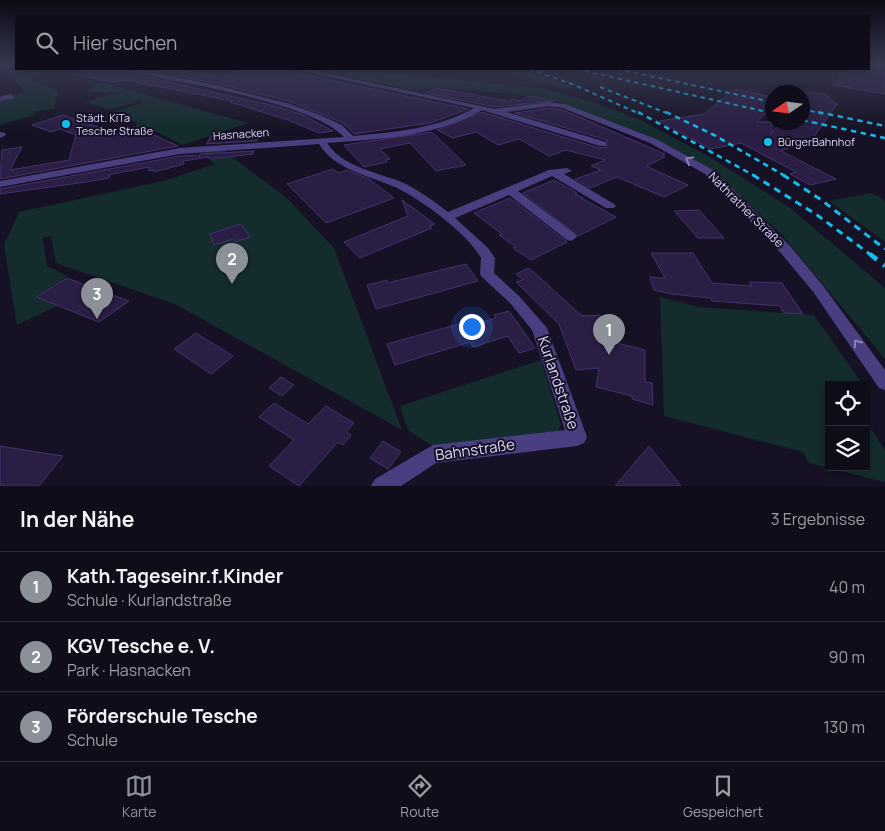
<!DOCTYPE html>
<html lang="de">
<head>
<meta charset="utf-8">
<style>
  :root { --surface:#100d1b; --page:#1e1b28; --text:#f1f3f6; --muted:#9c9ca3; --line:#302d3a; --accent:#8c9099 }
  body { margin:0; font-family:Manrope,sans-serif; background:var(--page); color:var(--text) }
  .controls { position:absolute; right:15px; bottom:15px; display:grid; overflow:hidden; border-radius:0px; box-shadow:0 2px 8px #0003 }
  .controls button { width:45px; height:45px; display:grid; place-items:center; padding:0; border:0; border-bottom:1px solid var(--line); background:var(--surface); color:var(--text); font:25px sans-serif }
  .compass { position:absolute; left:765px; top:85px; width:45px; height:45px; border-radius:50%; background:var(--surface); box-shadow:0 2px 8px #0003; rotate:257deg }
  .you { position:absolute; left:471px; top:326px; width:18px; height:18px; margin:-12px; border:4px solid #fff; border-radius:50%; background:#1a73e8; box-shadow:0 0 0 8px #1a73e833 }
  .badge { display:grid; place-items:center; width:32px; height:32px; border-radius:50%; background:var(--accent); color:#fff; font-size:16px; font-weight:700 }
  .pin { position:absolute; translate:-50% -41px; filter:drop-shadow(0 1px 2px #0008) }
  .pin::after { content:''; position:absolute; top:26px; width:18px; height:15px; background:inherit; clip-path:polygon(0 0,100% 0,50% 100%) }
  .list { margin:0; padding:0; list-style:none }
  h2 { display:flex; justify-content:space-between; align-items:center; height:65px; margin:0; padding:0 20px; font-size:21px }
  h2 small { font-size:16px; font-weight:400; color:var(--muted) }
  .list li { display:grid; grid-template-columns:32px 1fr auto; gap:15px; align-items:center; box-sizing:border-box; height:70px; padding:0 20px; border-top:1px solid var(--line) }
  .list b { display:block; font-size:19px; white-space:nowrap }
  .list p { margin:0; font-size:16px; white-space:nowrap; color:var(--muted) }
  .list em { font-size:16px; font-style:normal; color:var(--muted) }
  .icon { flex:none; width:28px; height:28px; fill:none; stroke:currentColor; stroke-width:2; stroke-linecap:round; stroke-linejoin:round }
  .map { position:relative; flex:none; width:885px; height:486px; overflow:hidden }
  .search { position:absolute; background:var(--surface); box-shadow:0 2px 8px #0003; left:15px; right:15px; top:15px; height:55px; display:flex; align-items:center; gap:12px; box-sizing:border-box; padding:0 18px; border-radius:0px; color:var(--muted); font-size:19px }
  .sheet { height:275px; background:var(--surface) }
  nav { display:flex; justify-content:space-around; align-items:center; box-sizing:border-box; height:70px; border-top:1px solid var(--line); background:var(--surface); font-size:14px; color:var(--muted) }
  nav a { display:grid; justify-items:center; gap:2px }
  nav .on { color:var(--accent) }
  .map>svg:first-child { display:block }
</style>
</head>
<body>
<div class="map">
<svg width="885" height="486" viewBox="0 0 885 486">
  <rect width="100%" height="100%" fill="#161124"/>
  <!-- green -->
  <path fill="#142c2e" d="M0,64H16V69H55L42,72L31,79L58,91L54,109L34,111V115L0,125V100L25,92L4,69L0,67Z
    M496,69H518L571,86L566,89Z
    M321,71L371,72L541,88L598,104L641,120L713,159L789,207L885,288V359L782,235L719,177L655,139L562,103L513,94L451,88L408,89Z
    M100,82L248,123L183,145L156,132L100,139L135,128L137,122L105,115L145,102L141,100L111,110L85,102L114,93L124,96L113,92H86Z
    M223,150L288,199L334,248L402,430L177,305L56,263L51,236L43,238L47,266L68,276L35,297L57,306L17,325L4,245L19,212L167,180L215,164L200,153Z
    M871,193L880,197L885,202V242L829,201Z
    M660,297L699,307L814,315L863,385H829V467H866V421L885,450V482L809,463L803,452L664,416Z
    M541,360L561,425L557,431L435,448L408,430L400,406Z"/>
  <!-- building -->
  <path fill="#2a1e44" stroke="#44326e" d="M869,64H885V94L834,85L845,69H869Z
    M75,69H133V74L275,106L303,115L333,131L319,133L288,120L230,102L232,101L125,80L111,82L75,74Z
    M143,69H179L218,77L242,69H277L468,109L430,123L354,134L343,123L291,102L215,83Z
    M437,88L508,101L513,99L521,101L528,96L554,101L495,107L426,93Z
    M735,89L772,97V107L757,122H772V133L780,122H802V92L825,94L837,104L813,138L781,151L836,179L810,185L790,174L796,172L741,143L711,149L659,121L704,114Z
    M549,108L563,110L665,154L662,156L665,157L646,166L688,185L664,197L617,177L590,188L575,179L601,170L591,166L605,160L566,150L549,156L519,139L498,145L476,132L453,138L437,130L482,112L599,148L607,147V140L515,113Z
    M63,115L124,136L150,133L178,146L0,179L2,150L22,147L10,170L69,160L76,135L60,129L51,132L32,125Z
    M432,132L466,165L436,171L410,143L380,149L390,159L386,160L387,162L364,167L344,145Z
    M260,133L257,141L206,144L211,136Z
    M254,151L253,154L212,159L209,157L183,161L184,164L154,172V170L149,171V167L113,174L109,175V178L86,182L0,194V189L180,156L195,155L199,157L200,154Z
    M333,169L338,173L347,170L369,179L394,198L326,223L287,184Z
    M554,180L577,193L575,194L583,198H581L616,217L578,236L523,193Z
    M510,198L566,241L567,242L531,260L513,248L516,247L499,235L502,234L474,213Z
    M402,200L435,224L429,226L432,228L360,258L344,242L408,216Z
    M699,210L724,238H698L674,211Z
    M241,224L250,237L235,242L233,239L214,245L210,234Z
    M651,253H693L712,283L752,286L749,282L782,283L803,314L784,313L780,306L712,301L710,298L671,294L654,290L650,277L665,278Z
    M466,264L478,281L376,309L367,285L387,280V283Z
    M529,268L582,316L600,315L613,342L645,350V382L652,383L653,405L632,399V396L596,387L599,368L576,370L559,324L516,282L523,280L516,274Z
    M67,278L129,301L99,322L36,297Z
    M509,311L535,348L519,353L508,336L473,347L470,342L395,365L387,344L459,324L461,328L496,318L494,315Z
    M196,333L233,356L211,374L174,349Z
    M281,377L294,385L282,396L269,388Z
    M274,403L308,424L326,406L354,423L346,432L351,435L343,445L338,442L299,486L269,466L294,440L259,417Z
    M383,441L401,452L388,469L370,458Z
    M0,446L30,451L63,456L39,486H0Z
    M649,446L681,486H615Z"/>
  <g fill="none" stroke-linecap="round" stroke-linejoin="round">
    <!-- minor -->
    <path fill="#493f80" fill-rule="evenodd" d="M135,69L215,85L290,104L320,115L342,125L353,136C394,132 437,129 474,108L294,69H305L495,109L549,102L565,104L656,139L713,170L791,247L824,287L885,370V390L879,388L814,293L781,253L705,174L650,143L563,108L549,106L506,112L606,142V146H600L482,110C436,137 379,139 327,143C344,169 380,172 406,184C421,192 435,202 448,212L549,170L567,168L572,171L564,174L614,204L616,206L614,208H606L552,176L518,191L575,234L577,237L571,241L567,240L509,195L455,218L488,248L495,258L494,273L520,297L547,328L587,437L584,443L577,446L436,463L401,486H371L375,479L433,445L565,430L532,330L510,303L482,277L480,274L481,258C468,234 422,200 397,188C369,175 336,171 319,144L180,154L0,187V181L180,148L344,137C311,102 182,83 133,72Z
      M10,94L14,96L13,98L0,101V97Z
      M0,132L5,133L6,135L0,138Z"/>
    <!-- rail-far3 -->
    <path stroke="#12c0ed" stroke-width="2" stroke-dasharray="4.5 4" stroke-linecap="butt" d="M529,69L572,84L640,114
      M576,69L772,113
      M617,69L772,102
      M600,87L669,114
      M802,109L824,114"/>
    <!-- rail-far2 -->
    <path stroke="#12c0ed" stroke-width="2.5" stroke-dasharray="5.5 4.5" stroke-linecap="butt" d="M638,112L755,176
      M666,112L714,135L785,176
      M769,112L772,113
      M818,112L885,126
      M802,120L885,138"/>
    <!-- rail-far1 -->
    <path stroke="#12c0ed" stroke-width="3" stroke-dasharray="7 5.5" stroke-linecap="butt" d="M753,175L817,215L871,255
      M783,175L820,199L885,249"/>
    <!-- rail -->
    <path stroke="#12c0ed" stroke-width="4.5" stroke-dasharray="9 8" stroke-linecap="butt" d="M870,254L885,266"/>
  </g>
  <!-- one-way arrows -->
  <defs><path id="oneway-chevron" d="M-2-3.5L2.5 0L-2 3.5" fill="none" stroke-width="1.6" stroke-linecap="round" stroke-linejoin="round" transform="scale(1.25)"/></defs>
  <g stroke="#8c83b8">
    <use href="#oneway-chevron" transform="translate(689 160) rotate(-151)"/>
    <use href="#oneway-chevron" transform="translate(857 343) rotate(-125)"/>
  </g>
  <!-- sky -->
  <linearGradient id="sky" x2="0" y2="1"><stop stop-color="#0c0914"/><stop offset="0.48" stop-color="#363850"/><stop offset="1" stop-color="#363850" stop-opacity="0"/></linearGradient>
  <rect width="885" height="132" fill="url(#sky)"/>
  <!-- markers -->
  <g fill="#12c0ed" stroke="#161124" stroke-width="2">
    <circle cx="66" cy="124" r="5"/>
    <circle cx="768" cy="142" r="5"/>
  </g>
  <g text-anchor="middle" stroke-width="4" stroke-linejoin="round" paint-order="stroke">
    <!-- far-poi labels -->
    <g font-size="11" fill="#dfd7fc" stroke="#161124" text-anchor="start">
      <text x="76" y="122">Städt. KiTa<tspan x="76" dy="13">Tescher Straße</tspan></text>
      <text x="778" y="146">BürgerBahnhof</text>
    </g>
    <!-- far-street labels -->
    <g font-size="11" fill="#dfd7fc" stroke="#161124">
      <text transform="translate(241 134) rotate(-4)" y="4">Hasnacken</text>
    </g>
    <!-- street labels -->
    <g font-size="12" fill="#dfd7fc" stroke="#161124">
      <text transform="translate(746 210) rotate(45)" y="4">Nathrather Straße</text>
    </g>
    <!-- near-street labels -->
    <g font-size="15" fill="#dfd7fc" stroke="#161124">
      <text transform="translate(558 383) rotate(71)" y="5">Kurlandstraße</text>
      <text transform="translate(475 450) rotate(-8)" y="5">Bahnstraße</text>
    </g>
  </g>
</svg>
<div class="controls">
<button><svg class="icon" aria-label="locate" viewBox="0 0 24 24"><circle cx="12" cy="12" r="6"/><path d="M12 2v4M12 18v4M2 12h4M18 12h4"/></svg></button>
<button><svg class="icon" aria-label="layers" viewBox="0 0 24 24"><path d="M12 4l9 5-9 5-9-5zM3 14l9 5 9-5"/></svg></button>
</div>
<svg class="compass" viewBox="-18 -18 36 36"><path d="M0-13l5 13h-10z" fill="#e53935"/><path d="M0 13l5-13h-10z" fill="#9c9ca3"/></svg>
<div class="you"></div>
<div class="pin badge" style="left:609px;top:355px">1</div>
<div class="pin badge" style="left:232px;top:284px">2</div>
<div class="pin badge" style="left:97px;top:319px">3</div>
<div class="search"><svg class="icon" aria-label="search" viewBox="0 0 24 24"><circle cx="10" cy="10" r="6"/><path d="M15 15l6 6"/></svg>Hier suchen</div>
</div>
<section class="sheet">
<h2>In der Nähe<small>3 Ergebnisse</small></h2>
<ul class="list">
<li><span class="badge">1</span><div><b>Kath.Tageseinr.f.Kinder</b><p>Schule · Kurlandstraße</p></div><em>40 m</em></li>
<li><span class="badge">2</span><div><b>KGV Tesche e. V.</b><p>Park · Hasnacken</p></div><em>90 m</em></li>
<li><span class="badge">3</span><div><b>Förderschule Tesche</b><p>Schule</p></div><em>130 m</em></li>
</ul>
</section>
<nav>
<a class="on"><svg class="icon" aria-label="map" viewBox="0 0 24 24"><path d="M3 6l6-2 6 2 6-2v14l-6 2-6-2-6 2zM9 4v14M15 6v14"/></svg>Karte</a>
<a><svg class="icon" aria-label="directions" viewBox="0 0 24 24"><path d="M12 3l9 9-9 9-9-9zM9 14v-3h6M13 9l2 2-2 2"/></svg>Route</a>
<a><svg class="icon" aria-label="saved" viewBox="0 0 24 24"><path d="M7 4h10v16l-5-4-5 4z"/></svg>Gespeichert</a>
</nav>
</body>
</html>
